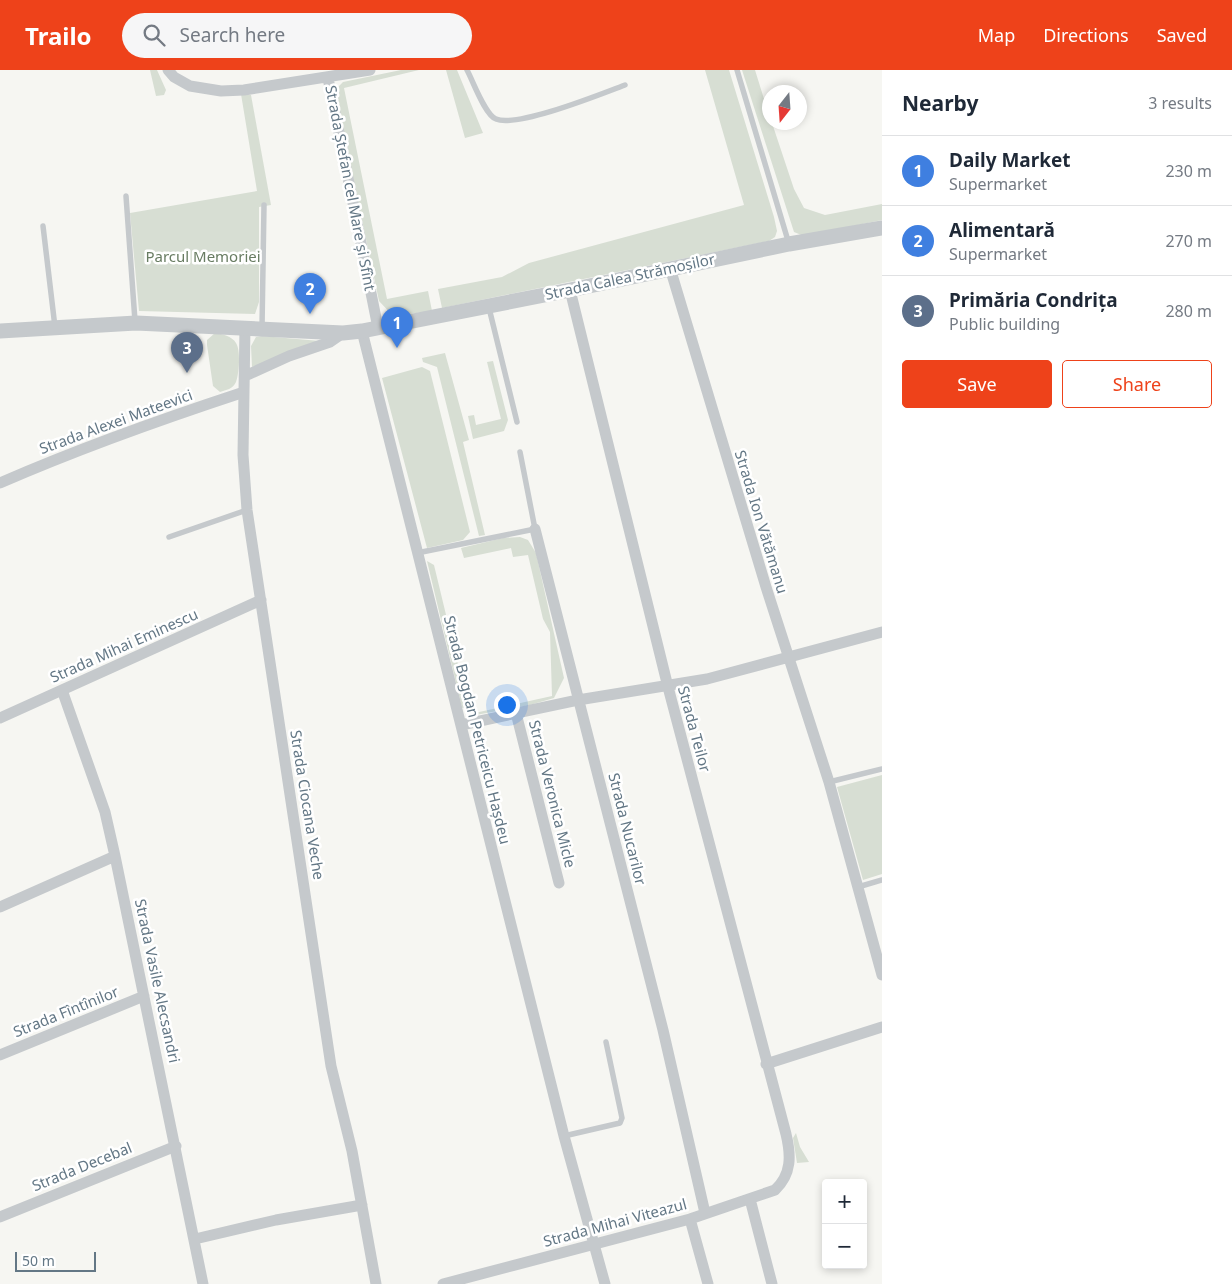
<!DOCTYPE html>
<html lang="en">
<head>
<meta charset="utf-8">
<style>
  :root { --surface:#fff; --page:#f6f6f7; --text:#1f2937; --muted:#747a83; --line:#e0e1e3; --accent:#ee421a }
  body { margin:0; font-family:"Noto Sans",sans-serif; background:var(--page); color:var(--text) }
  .controls { position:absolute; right:15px; bottom:15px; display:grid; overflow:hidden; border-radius:5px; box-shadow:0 2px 8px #0003 }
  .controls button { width:45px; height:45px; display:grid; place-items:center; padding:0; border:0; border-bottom:1px solid var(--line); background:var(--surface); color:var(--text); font:25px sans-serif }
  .compass { position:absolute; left:762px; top:15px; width:45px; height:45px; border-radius:50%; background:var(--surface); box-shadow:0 2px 8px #0003; rotate:197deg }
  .scale { position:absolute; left:15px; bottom:12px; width:81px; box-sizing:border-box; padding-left:5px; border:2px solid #637785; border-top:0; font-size:14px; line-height:18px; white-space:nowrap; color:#637785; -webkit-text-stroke:4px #fff; paint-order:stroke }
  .you { position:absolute; left:506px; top:634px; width:18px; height:18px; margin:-12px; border:4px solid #fff; border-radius:50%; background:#1a73e8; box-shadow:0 0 0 8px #1a73e833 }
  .badge { display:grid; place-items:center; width:32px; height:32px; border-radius:50%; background:var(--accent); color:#fff; font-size:16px; font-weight:700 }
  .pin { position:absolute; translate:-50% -41px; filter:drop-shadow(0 1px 2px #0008) }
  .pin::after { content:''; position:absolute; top:26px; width:18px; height:15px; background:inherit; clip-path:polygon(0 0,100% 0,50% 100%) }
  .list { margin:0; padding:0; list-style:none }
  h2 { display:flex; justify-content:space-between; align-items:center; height:65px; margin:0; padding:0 20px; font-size:21px }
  h2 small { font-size:16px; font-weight:400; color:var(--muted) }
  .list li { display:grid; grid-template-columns:32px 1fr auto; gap:15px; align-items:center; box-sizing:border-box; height:70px; padding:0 20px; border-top:1px solid var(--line) }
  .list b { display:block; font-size:19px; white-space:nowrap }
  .list p { margin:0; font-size:16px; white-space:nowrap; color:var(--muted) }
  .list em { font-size:16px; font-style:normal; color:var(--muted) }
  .actions { display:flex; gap:10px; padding:15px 20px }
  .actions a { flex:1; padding:11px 0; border:1px solid var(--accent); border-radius:5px; text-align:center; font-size:18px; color:var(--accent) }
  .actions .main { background:var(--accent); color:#fff }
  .icon { flex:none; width:28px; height:28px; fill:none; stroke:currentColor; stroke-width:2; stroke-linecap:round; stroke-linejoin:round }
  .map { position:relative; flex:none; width:882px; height:1214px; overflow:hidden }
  header { display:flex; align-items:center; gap:30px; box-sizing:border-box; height:70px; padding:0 25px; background:var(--accent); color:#fff }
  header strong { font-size:24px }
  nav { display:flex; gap:28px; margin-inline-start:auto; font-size:18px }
  .search { width:350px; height:45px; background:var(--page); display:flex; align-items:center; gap:12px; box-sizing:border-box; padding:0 18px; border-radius:28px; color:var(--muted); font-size:19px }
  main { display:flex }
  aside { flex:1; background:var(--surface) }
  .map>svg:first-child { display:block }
</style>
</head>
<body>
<header>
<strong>Trailo</strong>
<div class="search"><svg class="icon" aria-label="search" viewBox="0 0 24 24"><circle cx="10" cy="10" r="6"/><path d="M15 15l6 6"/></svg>Search here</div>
<nav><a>Map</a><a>Directions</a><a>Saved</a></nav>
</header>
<main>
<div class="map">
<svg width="882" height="1214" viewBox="0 0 882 1214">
  <rect width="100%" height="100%" fill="#f6f6f2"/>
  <!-- green -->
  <path fill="#d7ded3" d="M150,0H157L166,20L164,25L156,26Z
    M401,0H419L344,18L387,229L428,221L432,241L393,246L379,231L336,26L338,17L343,12Z
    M446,0H457L483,63L465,68Z
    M705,0H729L774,147L777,161L775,167L769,171L442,238L438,219L502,207L529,193L744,135Z
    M742,0H755L769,45L770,52L772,53L794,119L804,138L825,145L882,134V150L804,166L794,162Z
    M241,24L251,25L271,135L259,137V232L255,244L139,241L130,143L257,121Z
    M215,263C222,264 232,266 236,273C241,281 239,303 236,312C233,319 226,320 220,322L213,316L207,275V270Z
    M262,266L320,271L252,297L251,276L256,267Z
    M445,283L469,370L463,372L485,465L479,466L437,297L423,292L422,288Z
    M493,291L508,350L504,361L473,369L468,346L474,345L476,355L501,349L487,292Z
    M422,297L430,301L470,462L463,470L427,478L382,308Z
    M520,467L528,470L536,483L564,608L554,628L530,635L470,646V644L552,626L550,562L543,549L528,485L513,487L511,478L464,488L461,478L503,468Z
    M427,491L434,495L468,636L462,638Z
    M882,705V804L863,810L837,717Z
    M796,1063L800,1077L809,1092L797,1093L793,1068Z"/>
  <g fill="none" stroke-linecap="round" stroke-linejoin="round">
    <!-- service -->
    <path stroke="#c5c9cc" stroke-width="5.5" d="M467,0C473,11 485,45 496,49C517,58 601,24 625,15
      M737,0L789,174
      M126,126L135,251
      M43,156L55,257
      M489,238L517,352
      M262,258L264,135
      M169,467L247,440
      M417,483L535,459L520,382
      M829,712L882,699
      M858,817L882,810
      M564,1066L620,1053L622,1048L606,972"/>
    <!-- minor -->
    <path stroke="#c5c9cc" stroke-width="11" d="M168,0L174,7L190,16L221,21L244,20L370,0
      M328,8L378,258
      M670,198L766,517L829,712L882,905
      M245,257L243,385L247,440L331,996L352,1081L376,1214
      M362,261L564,1066L605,1214
      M245,306L289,286L330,272L343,263
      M0,413C80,378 162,349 244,322
      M535,459L663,960L705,1143
      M62,620L105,742L115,786L203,1214
      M516,643L559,813
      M0,648L261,530
      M461,655L578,630L707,609L882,562
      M0,837L115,786
      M0,985L144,926
      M766,994L882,957
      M750,1129L772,1214
      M0,1147L176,1076
      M690,1149L708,1214
      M195,1169L276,1150L362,1135
      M443,1214L690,1149L775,1120C792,1104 791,1085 786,1064L668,617L570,220"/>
    <!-- tertiary -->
    <path stroke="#c5c9cc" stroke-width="15" d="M0,261L136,253L343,263L362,261L570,220L789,174L882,158"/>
  </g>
  <g text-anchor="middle" stroke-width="5" stroke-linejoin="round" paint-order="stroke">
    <!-- street labels -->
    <g font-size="15" fill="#637785" stroke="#fff">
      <text transform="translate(350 118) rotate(79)" y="5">Strada Ștefan cel Mare și Sfînt</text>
      <text transform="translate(630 207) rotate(-12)" y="5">Strada Calea Strămoșilor</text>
      <text transform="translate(116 352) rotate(-20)" y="5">Strada Alexei Mateevici</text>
      <text transform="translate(761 452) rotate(73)" y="5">Strada Ion Vătămanu</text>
      <text transform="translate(124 576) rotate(-24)" y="5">Strada Mihai Eminescu</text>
      <text transform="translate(694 659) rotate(75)" y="5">Strada Teilor</text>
      <text transform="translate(477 660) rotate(76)" y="5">Strada Bogdan Petriceicu Hașdeu</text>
      <text transform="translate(552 724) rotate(76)" y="5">Strada Veronica Micle</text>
      <text transform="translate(307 735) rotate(81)" y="5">Strada Ciocana Veche</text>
      <text transform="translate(627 759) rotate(76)" y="5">Strada Nucarilor</text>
      <text transform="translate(157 911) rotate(78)" y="5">Strada Vasile Alecsandri</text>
      <text transform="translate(66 942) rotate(-22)" y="5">Strada Fîntînilor</text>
      <text transform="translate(82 1097) rotate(-22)" y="5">Strada Decebal</text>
      <text transform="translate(615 1153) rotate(-15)" y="5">Strada Mihai Viteazul</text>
    </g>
    <!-- park labels -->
    <g font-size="15" fill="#687c62" stroke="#fff">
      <text x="203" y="192">Parcul Memoriei</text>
    </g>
  </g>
</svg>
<div class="controls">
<button>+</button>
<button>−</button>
</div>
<svg class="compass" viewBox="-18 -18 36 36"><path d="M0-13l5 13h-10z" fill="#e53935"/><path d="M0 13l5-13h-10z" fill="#747a83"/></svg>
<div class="scale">50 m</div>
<div class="you"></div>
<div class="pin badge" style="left:397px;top:278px;background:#3f7fe0">1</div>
<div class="pin badge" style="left:310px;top:244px;background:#3f7fe0">2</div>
<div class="pin badge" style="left:187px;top:303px;background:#5c6f8a">3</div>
</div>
<aside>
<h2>Nearby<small>3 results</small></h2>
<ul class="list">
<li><span class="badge" style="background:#3f7fe0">1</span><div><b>Daily Market</b><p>Supermarket</p></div><em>230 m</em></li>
<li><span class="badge" style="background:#3f7fe0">2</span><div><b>Alimentară</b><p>Supermarket</p></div><em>270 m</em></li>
<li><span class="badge" style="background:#5c6f8a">3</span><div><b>Primăria Condrița</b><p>Public building</p></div><em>280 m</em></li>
</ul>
<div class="actions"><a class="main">Save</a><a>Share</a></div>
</aside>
</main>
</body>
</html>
